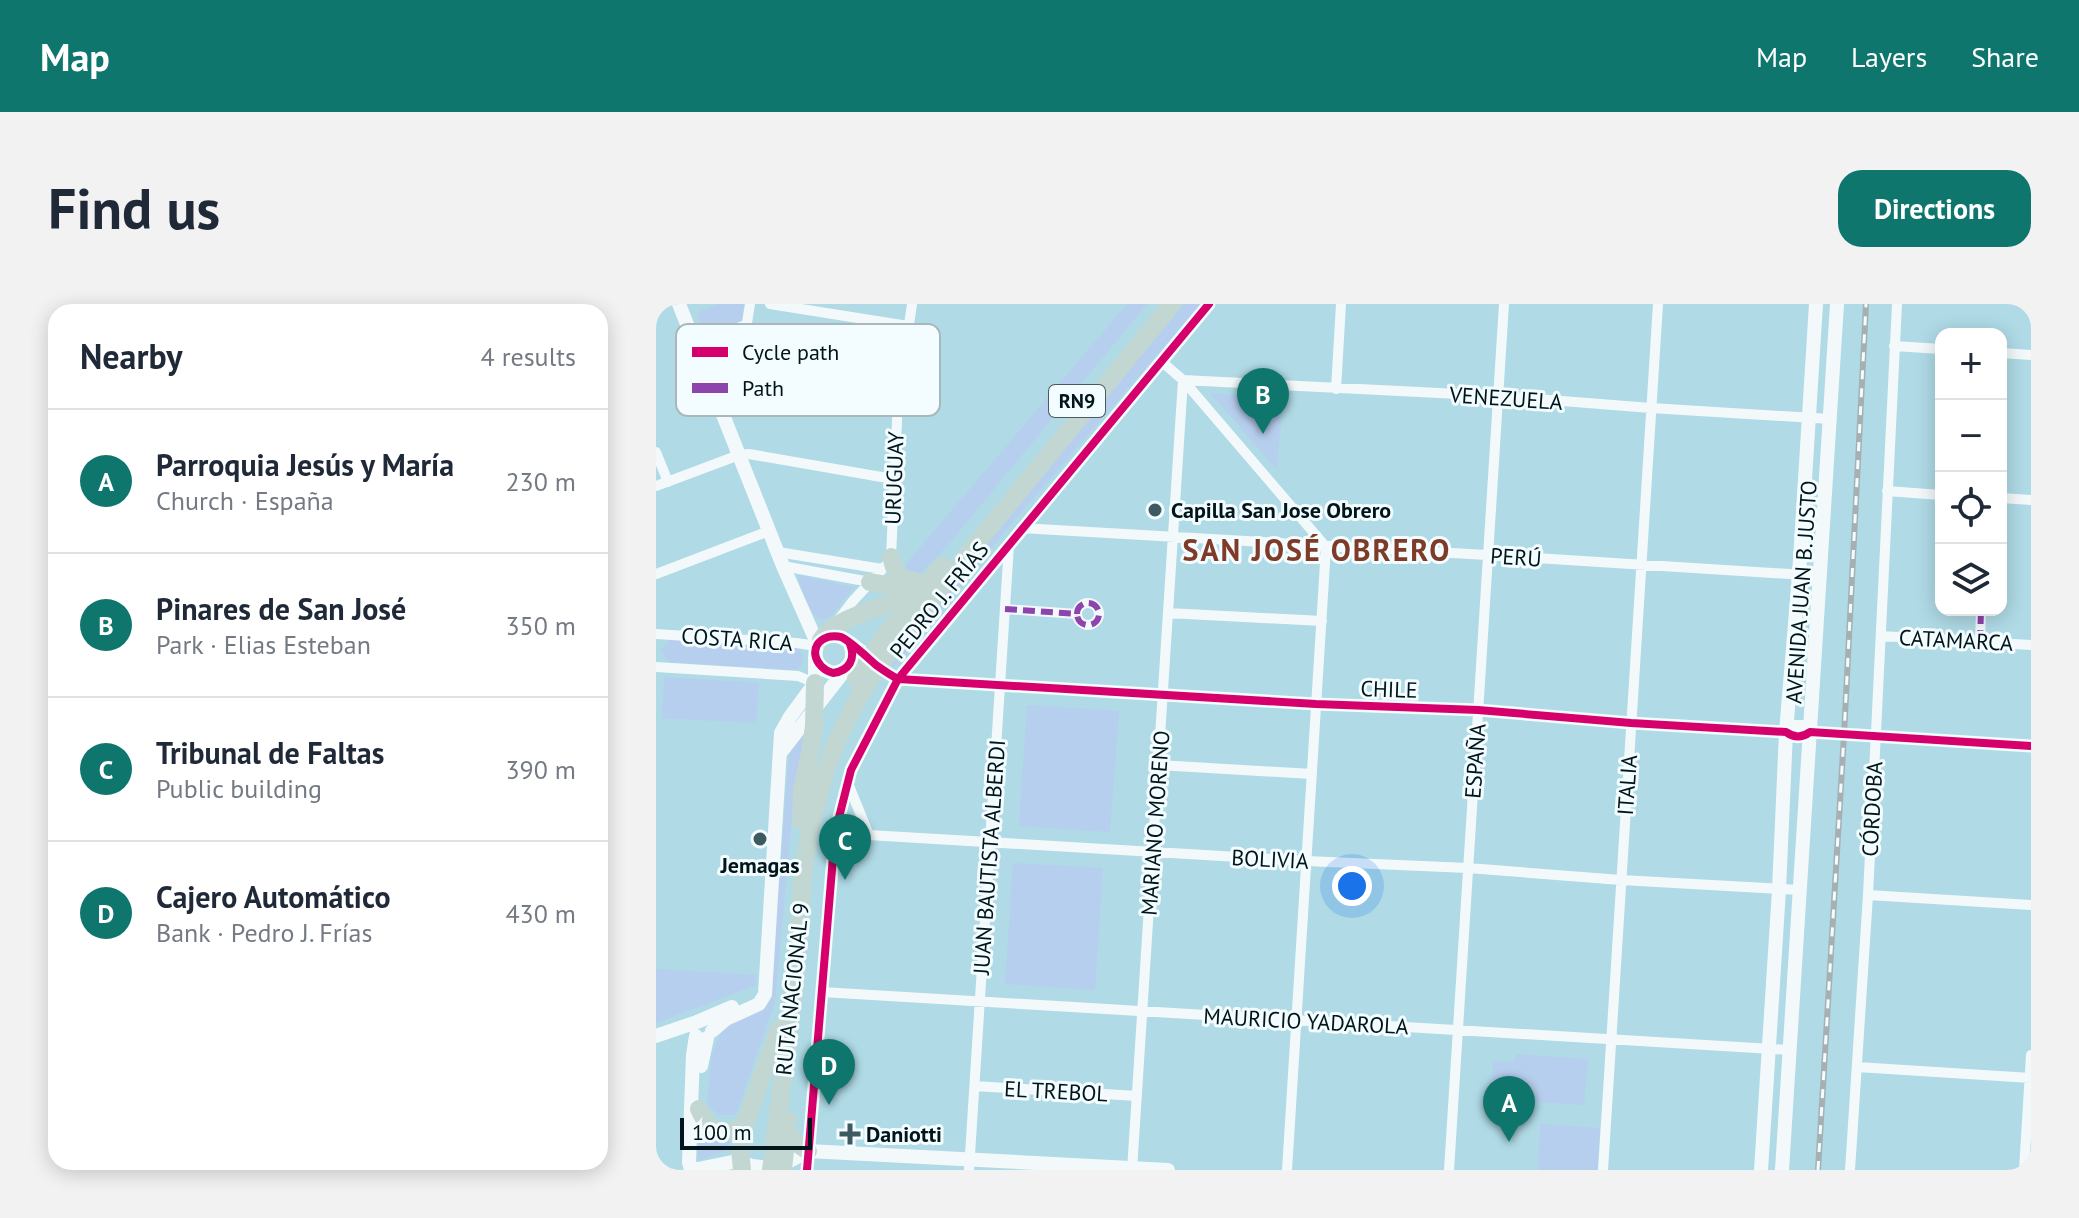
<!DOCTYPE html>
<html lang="en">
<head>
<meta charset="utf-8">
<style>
  :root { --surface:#fff; --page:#f2f2f3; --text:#1f2937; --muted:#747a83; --line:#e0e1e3; --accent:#0f766e }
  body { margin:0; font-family:"PT Sans",sans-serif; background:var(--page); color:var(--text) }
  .controls { position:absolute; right:24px; top:24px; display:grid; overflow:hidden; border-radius:16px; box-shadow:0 4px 20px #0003 }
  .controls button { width:72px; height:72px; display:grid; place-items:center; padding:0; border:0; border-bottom:2px solid var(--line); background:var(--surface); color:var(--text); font:40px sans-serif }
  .scale { position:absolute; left:24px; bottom:20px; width:132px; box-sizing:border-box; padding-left:8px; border:4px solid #01151a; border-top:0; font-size:22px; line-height:28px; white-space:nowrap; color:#01151a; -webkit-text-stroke:6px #f3fcfe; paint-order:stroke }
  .you { position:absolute; left:696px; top:582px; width:28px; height:28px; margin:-20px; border:6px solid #fff; border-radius:50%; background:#1a73e8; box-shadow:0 0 0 12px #1a73e833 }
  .badge { display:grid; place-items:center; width:52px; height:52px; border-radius:50%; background:var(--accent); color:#fff; font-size:26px; font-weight:700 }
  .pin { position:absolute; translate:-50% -66px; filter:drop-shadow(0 2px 4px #0008) }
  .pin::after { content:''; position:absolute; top:42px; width:28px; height:24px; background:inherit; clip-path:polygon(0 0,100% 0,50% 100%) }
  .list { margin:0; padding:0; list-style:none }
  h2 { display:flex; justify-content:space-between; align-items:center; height:104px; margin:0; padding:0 32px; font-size:34px }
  h2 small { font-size:26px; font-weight:400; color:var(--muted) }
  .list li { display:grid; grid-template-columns:52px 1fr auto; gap:24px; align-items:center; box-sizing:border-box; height:144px; padding:0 32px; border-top:2px solid var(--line) }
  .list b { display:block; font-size:30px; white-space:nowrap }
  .list p { margin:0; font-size:26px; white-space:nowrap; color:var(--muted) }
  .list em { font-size:26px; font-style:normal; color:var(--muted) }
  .icon { flex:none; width:44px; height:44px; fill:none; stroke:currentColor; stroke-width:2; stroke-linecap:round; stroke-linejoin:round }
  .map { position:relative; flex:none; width:1375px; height:866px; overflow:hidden; border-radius:24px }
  header { display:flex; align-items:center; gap:48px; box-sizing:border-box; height:112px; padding:0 40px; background:var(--accent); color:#fff }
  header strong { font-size:38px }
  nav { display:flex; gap:44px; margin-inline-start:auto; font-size:28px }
  .intro { display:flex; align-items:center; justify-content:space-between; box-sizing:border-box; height:192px; padding:0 48px }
  h1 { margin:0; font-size:56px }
  .button { padding:20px 36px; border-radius:24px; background:var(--accent); color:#fff; font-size:28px; font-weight:700 }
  main { display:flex; gap:48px; padding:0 48px }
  aside { flex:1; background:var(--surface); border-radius:24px; box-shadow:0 4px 20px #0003 }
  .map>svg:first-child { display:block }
</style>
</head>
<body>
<header>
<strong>Map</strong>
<nav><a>Map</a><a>Layers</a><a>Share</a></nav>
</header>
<div class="intro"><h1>Find us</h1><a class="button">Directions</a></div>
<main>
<aside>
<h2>Nearby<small>4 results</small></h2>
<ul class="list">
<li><span class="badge">A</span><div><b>Parroquia Jesús y María</b><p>Church · España</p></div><em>230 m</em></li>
<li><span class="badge">B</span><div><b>Pinares de San José</b><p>Park · Elias Esteban</p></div><em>350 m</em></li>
<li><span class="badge">C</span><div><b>Tribunal de Faltas</b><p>Public building</p></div><em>390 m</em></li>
<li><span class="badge">D</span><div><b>Cajero Automático</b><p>Bank · Pedro J. Frías</p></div><em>430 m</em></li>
</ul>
</aside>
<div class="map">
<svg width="1375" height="866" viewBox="0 0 1375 866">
  <rect width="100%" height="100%" fill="#afdae6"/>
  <!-- green -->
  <path fill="#b7cfee" d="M63,0H88L86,17L49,30L41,9Z
    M471,0H491L291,242L266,268L259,271L250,266V260Z
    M528,0H545L347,230L238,363L231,358L337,228Z
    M554,89L627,95L621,166Z
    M141,271L198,283L176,311L168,316C151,312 147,286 141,271Z
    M15,335L143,344L147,353L146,359L141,366L13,358L5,346Z
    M8,373L103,379L100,419L6,414Z
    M371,401L463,407L454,528L363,522Z
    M154,422L139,482L119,698L80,811H63L51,801L56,749L69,720L114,693L133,450Z
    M357,559L447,564L439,686L349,680Z
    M0,665L100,671V681L0,719Z
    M860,750L932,755L928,801L859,796L858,802L834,801L837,757L859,758Z
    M884,820L944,824L942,866H882Z
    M43,823L74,834L73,845L42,857Z"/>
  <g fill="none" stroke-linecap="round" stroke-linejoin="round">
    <!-- street -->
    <path stroke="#f3f9fb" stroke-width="10" d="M114,0L252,22
      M39,39L90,21
      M1238,42L1285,45
      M1345,49L1375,51
      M505,57L527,76L670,243L631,866
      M49,64L83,68L242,95
      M83,68L94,0
      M527,76L842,92L995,104L1174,115
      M680,85L685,0
      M0,148L12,178
      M0,182L83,151L93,150L237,175
      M1231,187L1285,191
      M1345,194L1375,196
      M365,224L831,251L1164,272
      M122,248L226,265
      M127,262L214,278
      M0,270L113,227
      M421 310a11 11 0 1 1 22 0a11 11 0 1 1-22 0Z
      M349,305L421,310
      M512,309L666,317
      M183,315L196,298L232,259L235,253L242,95L256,0
      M0,330L140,339L161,342
      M1225,332L1375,341
      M1324,338L1325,306
      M0,363L142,372L159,379
      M222,363L242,375L660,400L822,406L975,419L1130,428C1138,434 1146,434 1154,428L1375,442
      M1130,428L1136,421H1150L1154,428
      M502,461L656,470
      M191,477L213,531
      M179,529L650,557L812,564L965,576L1144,586
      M1212,591L1375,601
      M166,688L1134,746
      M1201,763L1375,774
      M319,782L481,792
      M151,866L179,529L195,466L242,375L553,0
      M313,866L353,241
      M476,866L527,76
      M793,866L848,0
      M947,866L1002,0
      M1194,866L1212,591L1241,0
      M1368,866L1375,751"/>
    <!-- secondary -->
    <path stroke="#f3f9fb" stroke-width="14" d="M23,0L127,262L162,341
      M194,340C200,355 193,367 177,369C147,362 160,324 184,333C192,335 213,354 220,360
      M125,448L189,366
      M56,727L70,715L103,700L109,690L125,429L134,413L159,379V353
      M0,732L41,718L76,703
      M45,762L51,734
      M35,866L33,858L37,751L40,732
      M37,866L81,857L96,862L115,864L128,860L152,847L512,866
      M1105,866L1123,586L1130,428L1143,271L1160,0
      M1126,866L1181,0"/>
    <!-- highway -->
    <path stroke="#c3d7d2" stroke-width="18" d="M235,253L238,263L245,274L262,278
      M214,278L243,283L262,279
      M165,336C179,314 218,307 240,296C248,292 255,287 262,281
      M200,375C224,334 256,299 286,262
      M145,516L146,485L154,450L158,422L159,379
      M43,805C54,829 65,836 89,820
      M131,830L139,838L152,847
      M86,866L84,845L89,820L123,725
      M115,866L139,681L147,571L153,530L167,474L180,438L204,391L222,363L315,246L516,0
      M127,866L132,817"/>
    <defs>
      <path id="rail" d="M1162,866L1188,431L1210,0"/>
    </defs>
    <!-- rail casing -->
    <use href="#rail" stroke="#a6b0b3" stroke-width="6"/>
    <!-- rail -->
    <use href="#rail" stroke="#f3fcfe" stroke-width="3" stroke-dasharray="9" stroke-linecap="butt"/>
    <!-- quiet -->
    <path stroke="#8e44ad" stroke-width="6" stroke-dasharray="12 6" stroke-linecap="butt" d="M421 310a11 11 0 1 1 22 0a11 11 0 1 1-22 0Z
      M349,305L421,310
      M1324,338L1325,306"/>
    <defs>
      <path id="cycleway" d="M194,340C200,355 193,367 177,369C158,364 151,340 172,333C175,332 182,332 185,333C193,336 212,354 220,361C227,366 234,371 242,375L660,400L822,406L975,419L1130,428C1138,434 1146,434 1154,428L1375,442
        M151,866L179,529L195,466L242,375L553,0"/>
    </defs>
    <!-- cycleway casing -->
    <use href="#cycleway" stroke="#f3fcfe" stroke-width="13"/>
    <!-- cycleway -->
    <use href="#cycleway" stroke="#d6006c" stroke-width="8"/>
  </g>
  <!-- markers -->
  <g fill="#3e5a61" stroke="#f3fcfe" stroke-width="3">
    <circle cx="499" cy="206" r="8"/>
    <circle cx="104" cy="535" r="8"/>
    <path d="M190 818h8v8h8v8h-8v8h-8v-8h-8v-8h8z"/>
  </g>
  <g text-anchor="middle" stroke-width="6" stroke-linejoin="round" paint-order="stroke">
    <!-- shield labels -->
    <rect fill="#f3fcfe" stroke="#4a5a5e" stroke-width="2" x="393" y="81" width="56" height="32" rx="6"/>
    <g font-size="20" font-weight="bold" fill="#01151a">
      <text x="421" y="104">RN9</text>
    </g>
    <!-- street labels -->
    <g font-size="22" fill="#01151a" stroke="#f3fcfe">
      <text transform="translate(850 94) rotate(4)" y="8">VENEZUELA</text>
      <text transform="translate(238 174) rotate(-88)" y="8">URUGUAY</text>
      <text transform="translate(860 253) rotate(4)" y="8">PERÚ</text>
      <text transform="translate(1145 288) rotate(-86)" y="8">AVENIDA JUAN B. JUSTO</text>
      <text transform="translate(283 296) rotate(-51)" y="8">PEDRO J. FRÍAS</text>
      <text transform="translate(81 335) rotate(4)" y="8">COSTA RICA</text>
      <text transform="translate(1300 336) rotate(3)" y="8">CATAMARCA</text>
      <text transform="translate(733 385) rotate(2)" y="8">CHILE</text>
      <text transform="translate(819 457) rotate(-86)" y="8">ESPAÑA</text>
      <text transform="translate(971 481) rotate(-86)" y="8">ITALIA</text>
      <text transform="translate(1216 505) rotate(-87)" y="8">CÓRDOBA</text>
      <text transform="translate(499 519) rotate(-86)" y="8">MARIANO MORENO</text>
      <text transform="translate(333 553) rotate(-86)" y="8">JUAN BAUTISTA ALBERDI</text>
      <text transform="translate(614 555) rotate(3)" y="8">BOLIVIA</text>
      <text transform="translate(136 685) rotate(-84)" y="8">RUTA NACIONAL 9</text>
      <text transform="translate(650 717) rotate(3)" y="8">MAURICIO YADAROLA</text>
      <text transform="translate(400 787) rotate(3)" y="8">EL TREBOL</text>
    </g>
    <!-- poi labels -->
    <g font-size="22" font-weight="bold" fill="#01151a" stroke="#f3fcfe" text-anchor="start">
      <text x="515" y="214">Capilla San Jose Obrero</text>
      <text x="104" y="569" text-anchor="middle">Jemagas</text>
      <text x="210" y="838">Daniotti</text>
    </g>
    <!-- district labels -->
    <g font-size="30" font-weight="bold" letter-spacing="2" fill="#7f3b28" stroke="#f3fcfe">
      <text x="661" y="257">SAN JOSÉ OBRERO</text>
    </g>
  </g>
  <!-- legend -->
  <rect x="20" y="20" width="264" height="92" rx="12" fill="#f3fcfe" stroke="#aab7ba" stroke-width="2"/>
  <rect x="36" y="43" width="36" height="10" fill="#d6006c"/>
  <rect x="36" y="79" width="36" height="10" fill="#8e44ad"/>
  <g font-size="22" fill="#01151a">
    <text x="86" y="56">Cycle path</text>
    <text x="86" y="92">Path</text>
  </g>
</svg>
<div class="controls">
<button>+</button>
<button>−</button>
<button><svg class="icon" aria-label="locate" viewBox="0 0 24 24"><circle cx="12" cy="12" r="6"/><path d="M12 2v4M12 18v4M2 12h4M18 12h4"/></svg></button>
<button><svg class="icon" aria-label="layers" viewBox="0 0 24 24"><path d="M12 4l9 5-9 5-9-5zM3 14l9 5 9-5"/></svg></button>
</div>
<div class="scale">100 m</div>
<div class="you"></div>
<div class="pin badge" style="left:853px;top:838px">A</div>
<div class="pin badge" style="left:607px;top:130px">B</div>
<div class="pin badge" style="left:189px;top:576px">C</div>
<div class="pin badge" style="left:173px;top:801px">D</div>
</div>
</main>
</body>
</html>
